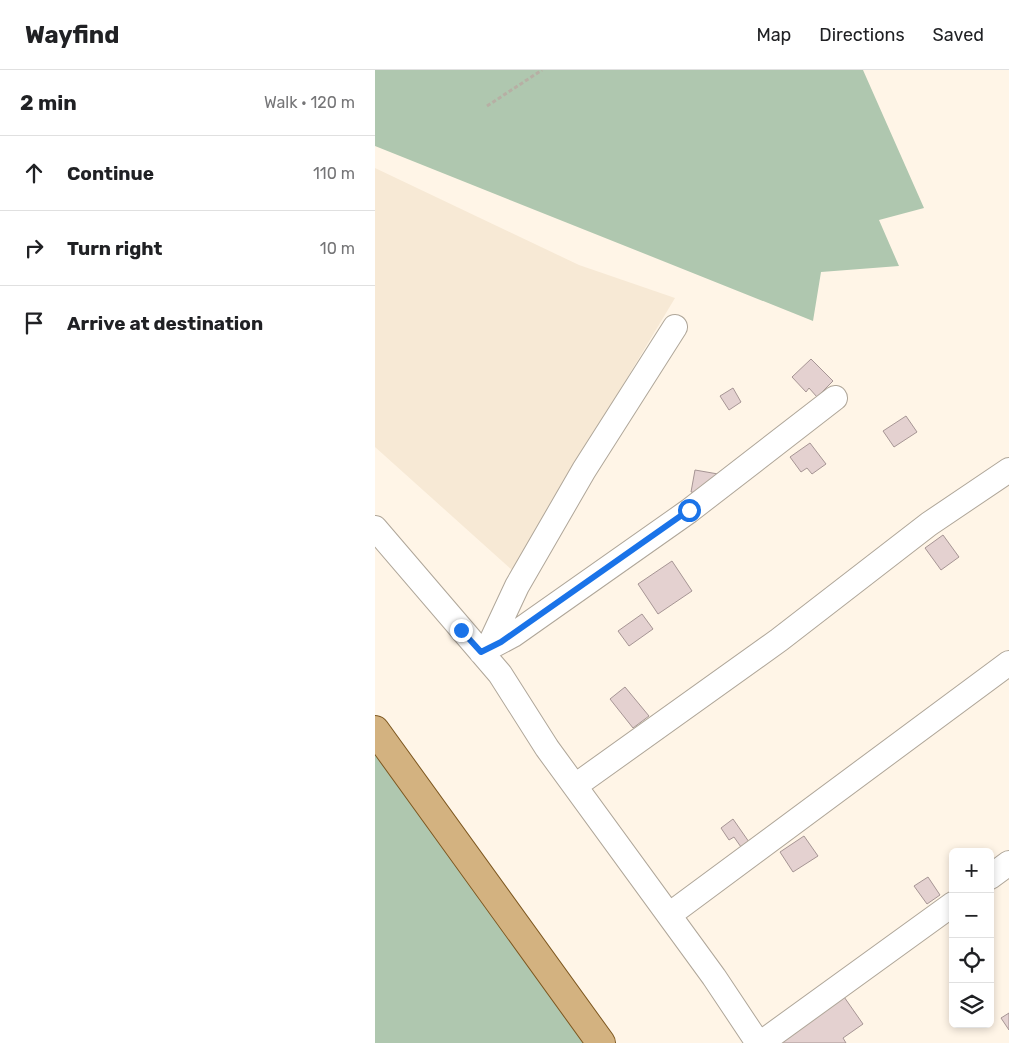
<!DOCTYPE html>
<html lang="en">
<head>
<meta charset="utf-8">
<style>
  :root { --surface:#fff; --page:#f2f2f2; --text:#202124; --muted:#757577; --line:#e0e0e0 }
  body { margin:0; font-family:Rubik,sans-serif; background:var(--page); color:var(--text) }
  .controls { position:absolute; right:15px; bottom:15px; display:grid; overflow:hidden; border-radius:8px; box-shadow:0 2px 8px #0003 }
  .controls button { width:45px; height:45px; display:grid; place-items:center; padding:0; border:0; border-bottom:1px solid var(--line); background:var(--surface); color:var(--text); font:25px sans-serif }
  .stop { position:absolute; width:15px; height:15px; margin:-11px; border:4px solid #1a73e8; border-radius:50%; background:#fff }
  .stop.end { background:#1a73e8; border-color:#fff; box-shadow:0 1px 5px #0008 }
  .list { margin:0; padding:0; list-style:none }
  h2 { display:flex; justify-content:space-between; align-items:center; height:65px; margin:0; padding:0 20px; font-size:21px }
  h2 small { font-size:16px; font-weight:400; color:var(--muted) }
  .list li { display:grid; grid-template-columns:32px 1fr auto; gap:15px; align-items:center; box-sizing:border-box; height:75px; padding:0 20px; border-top:1px solid var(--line) }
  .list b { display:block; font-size:19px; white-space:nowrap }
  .list em { font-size:16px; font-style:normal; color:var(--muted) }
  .icon { flex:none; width:28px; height:28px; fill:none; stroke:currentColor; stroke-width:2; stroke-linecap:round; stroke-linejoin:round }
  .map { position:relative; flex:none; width:634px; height:973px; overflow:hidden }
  header { display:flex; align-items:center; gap:30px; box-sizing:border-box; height:70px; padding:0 25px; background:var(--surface); border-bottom:1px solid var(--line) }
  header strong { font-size:24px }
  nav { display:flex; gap:28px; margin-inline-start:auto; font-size:18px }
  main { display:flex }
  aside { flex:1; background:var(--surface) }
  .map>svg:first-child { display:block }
</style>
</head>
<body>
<header>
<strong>Wayfind</strong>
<nav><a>Map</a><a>Directions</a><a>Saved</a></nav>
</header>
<main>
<aside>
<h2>2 min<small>Walk · 120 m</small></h2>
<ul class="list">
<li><svg class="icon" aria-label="ahead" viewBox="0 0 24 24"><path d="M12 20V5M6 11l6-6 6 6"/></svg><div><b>Continue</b></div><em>110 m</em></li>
<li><svg class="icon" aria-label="right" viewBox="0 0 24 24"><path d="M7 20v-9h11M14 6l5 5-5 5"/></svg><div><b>Turn right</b></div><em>10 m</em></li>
<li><svg class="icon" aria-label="arrive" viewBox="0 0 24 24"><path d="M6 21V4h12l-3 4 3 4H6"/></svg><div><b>Arrive at destination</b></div></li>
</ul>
</aside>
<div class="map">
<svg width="634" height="973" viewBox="0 0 634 973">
  <rect width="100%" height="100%" fill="#fff5e7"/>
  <!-- built -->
  <path fill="#f7e9d5" d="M0,98L204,195L300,228L137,500L0,377Z"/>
  <!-- forest -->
  <path fill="#afc7af" d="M0,0H488L549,138L504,150L524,196L446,202L438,251L0,76Z
    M0,683L210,973H0Z"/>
  <!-- building -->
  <path fill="#e4d1d0" stroke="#a69594" d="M436,289L458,311L442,327L434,318L431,322L417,307Z
    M358,318L366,332L354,340L345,326Z
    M531,346L542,362L519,377L508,361Z
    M435,373L451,394L437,404L432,398L426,402L415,387Z
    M320,400L343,404L339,426L316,422Z
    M568,465L584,487L566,500L550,478Z
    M297,491L317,521L283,544L263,514Z
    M267,544L278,559L254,576L243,561Z
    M250,617L274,646L258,658L235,629Z
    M358,749L374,772L366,777L359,767L354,770L346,758Z
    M429,766L443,786L418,802L405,782Z
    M553,807L565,825L552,834L539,816Z
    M467,924L488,954L468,968L471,973H398Z
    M634,943V960L626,948Z"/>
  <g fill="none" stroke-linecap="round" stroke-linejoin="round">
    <defs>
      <path id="minor" d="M0,458L125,604L172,678L339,907L383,973
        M113,578L142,516L209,400L300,257
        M106,582L138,565L314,441L460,328
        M200,716L404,570L554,454L634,400
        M615,807L634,793
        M294,845L634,593
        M386,973L578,834"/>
      <path id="major" d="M0,660L226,973"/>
    </defs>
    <!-- minor casing -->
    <use href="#minor" stroke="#afa699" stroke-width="26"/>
    <!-- major casing -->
    <use href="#major" stroke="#7d571f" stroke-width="30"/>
    <!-- path -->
    <path stroke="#b7afa4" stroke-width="3" stroke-dasharray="4 2.5" stroke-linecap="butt" d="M112,36L167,0"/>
    <!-- minor -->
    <use href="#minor" stroke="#fff" stroke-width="24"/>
    <!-- major -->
    <use href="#major" stroke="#d3b280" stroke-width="28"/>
  </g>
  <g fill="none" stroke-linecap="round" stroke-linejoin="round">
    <!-- route -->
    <path stroke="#1a73e8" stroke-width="6" d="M86,560L106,582L126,572L314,440"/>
  </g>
</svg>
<div class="controls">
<button>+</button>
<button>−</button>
<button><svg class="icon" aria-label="locate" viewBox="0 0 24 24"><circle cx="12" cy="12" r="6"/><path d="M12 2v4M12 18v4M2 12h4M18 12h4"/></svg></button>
<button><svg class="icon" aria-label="layers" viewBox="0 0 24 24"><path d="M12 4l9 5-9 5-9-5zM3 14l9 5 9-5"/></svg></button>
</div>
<div class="stop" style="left:314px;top:440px"></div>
<div class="stop end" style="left:86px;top:560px"></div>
</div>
</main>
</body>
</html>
